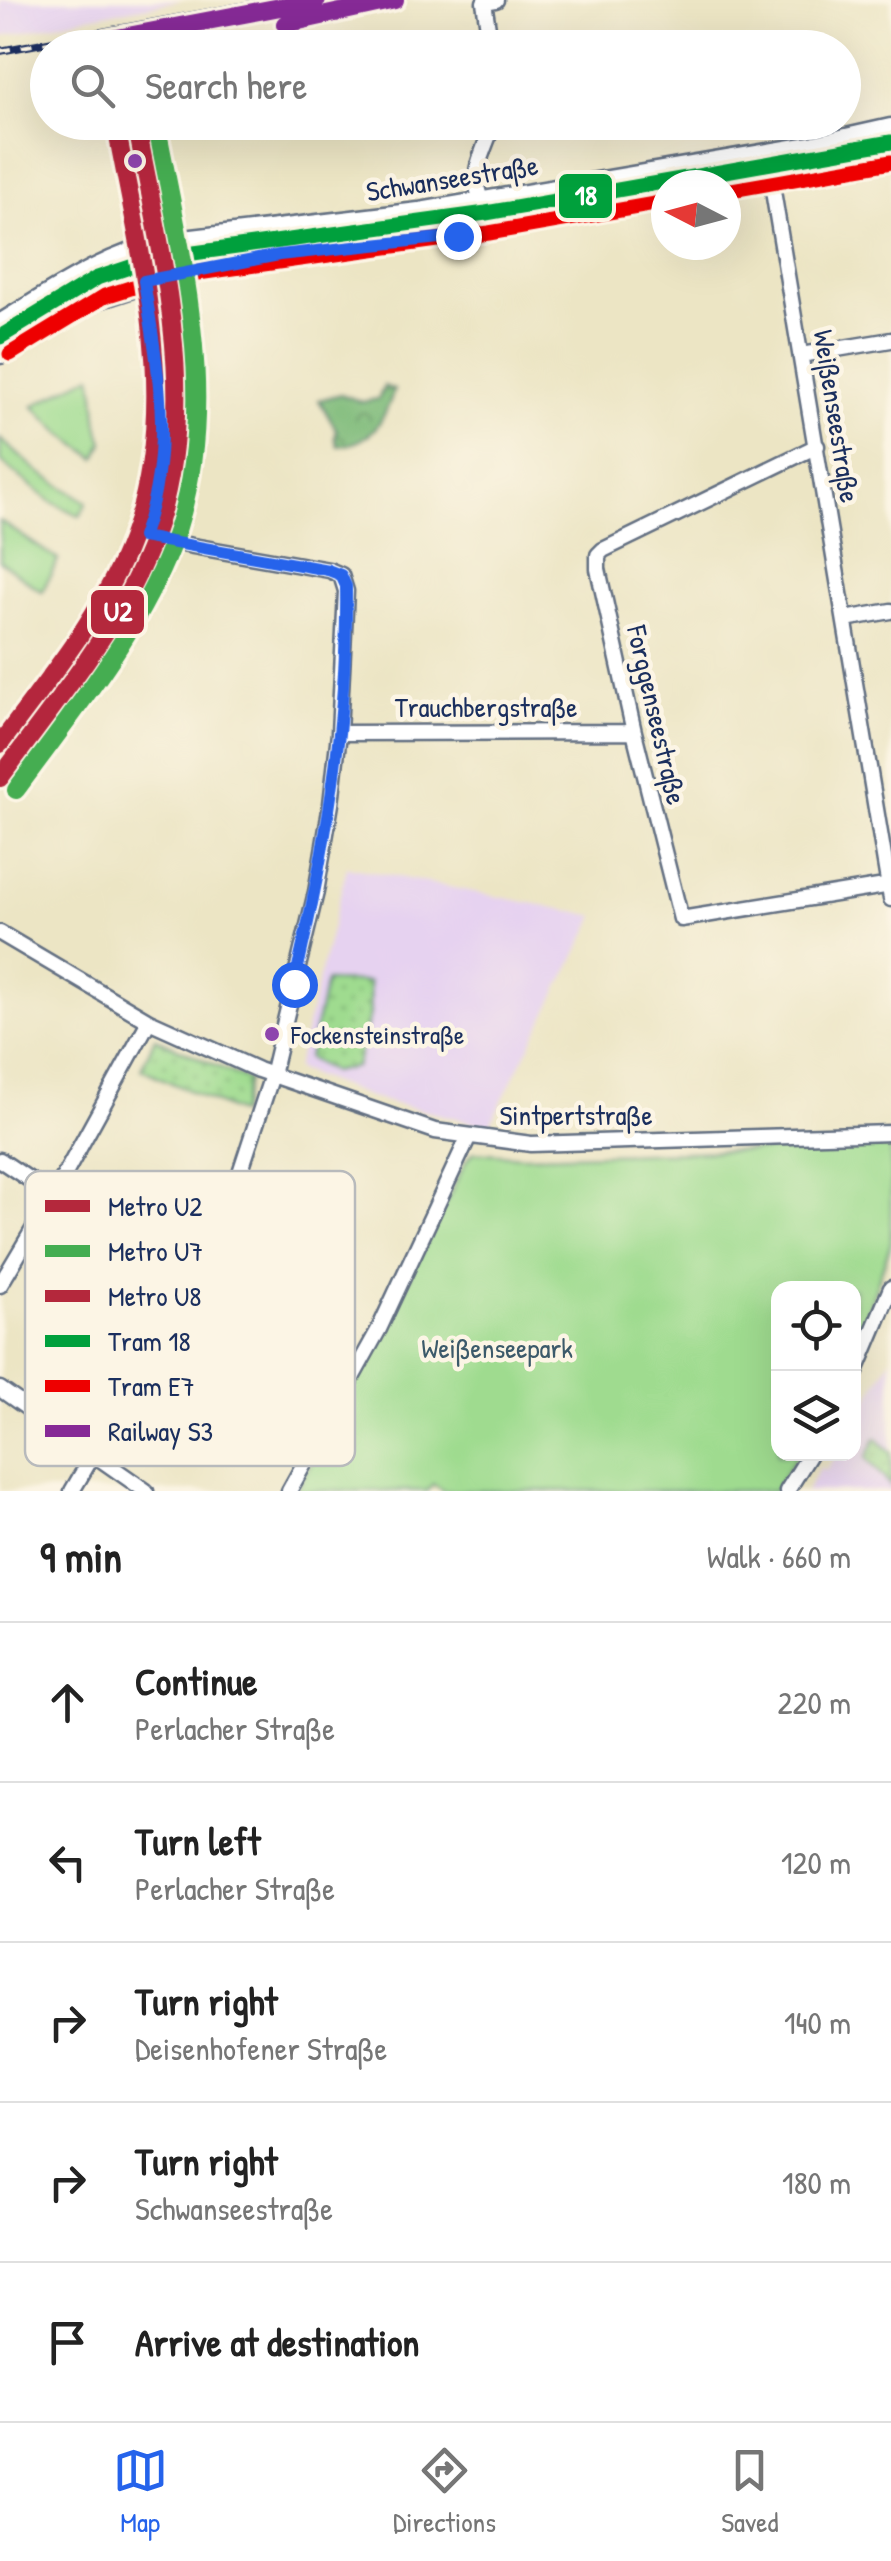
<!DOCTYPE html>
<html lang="en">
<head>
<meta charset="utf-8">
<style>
  :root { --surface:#fff; --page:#f2f2f2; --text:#222; --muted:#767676; --line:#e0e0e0; --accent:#2563eb }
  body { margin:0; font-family:"Patrick Hand",sans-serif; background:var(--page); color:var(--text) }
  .controls { position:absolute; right:30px; bottom:30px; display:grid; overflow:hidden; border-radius:20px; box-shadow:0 10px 40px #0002 }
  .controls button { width:90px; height:90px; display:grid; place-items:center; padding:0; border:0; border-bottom:2px solid var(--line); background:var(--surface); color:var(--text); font:50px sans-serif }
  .compass { position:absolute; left:651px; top:170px; width:90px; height:90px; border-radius:50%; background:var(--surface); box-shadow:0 10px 40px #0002; rotate:276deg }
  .stop { position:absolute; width:30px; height:30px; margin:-22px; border:8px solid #2563eb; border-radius:50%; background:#fff }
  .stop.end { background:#2563eb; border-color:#fff; box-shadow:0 2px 10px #0008 }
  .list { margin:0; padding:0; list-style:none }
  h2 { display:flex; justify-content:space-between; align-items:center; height:130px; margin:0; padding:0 40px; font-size:42px }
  h2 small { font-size:32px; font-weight:400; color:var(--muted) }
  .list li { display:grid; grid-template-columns:65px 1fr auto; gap:30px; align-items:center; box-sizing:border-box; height:160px; padding:0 40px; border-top:2px solid var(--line) }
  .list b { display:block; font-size:38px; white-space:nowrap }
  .list p { margin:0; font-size:32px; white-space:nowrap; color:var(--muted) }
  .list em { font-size:32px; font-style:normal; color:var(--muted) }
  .icon { flex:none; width:55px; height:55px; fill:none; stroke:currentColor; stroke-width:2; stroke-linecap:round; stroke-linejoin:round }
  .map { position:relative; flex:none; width:891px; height:1491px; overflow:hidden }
  .search { position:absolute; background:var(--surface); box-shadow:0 10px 40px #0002; left:30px; right:30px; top:30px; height:110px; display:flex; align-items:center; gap:25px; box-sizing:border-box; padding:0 35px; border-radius:55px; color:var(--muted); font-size:38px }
  .sheet { height:930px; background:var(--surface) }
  nav { display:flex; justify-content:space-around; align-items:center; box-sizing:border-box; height:140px; border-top:2px solid var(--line); background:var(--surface); font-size:28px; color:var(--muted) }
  nav a { display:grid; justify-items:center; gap:5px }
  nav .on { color:var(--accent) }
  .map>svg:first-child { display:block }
</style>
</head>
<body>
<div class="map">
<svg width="891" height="1491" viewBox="0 0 891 1491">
  <defs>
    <pattern id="grass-dots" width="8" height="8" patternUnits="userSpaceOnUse" patternTransform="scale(2.5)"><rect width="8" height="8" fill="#9fdb8f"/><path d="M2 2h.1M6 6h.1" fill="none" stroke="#88bc7e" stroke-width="1.8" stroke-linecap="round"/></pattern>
    <pattern id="forest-crowns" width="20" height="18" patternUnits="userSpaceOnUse" patternTransform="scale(2.5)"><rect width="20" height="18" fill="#7fbb7a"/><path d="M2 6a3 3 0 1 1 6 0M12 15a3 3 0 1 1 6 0" fill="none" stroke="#679867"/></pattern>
  </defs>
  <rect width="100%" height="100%" fill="#fcf5e5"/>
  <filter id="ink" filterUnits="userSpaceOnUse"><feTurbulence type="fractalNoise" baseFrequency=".01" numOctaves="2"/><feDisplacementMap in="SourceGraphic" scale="20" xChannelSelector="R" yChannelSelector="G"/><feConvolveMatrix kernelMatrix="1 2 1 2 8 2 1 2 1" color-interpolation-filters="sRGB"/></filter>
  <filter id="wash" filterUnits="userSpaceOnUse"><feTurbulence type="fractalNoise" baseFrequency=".0048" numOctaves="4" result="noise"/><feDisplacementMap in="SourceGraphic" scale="40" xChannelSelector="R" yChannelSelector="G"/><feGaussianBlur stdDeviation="2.25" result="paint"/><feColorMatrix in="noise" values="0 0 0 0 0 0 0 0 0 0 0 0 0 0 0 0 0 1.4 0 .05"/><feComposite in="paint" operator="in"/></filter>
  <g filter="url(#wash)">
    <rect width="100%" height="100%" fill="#ece5c4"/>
    <!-- built -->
    <path fill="#e6d2f0" d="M0,0H182L83,18L0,37Z
      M347,867L596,916L489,1126L375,1099L296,1069Z
      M891,1358V1491H806L820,1468L826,1471L837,1454H854V1424Z"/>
    <!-- grass -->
    <path fill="url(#grass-dots)" stroke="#5d8576" stroke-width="2.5" d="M891,139V151L772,170L769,158Z
      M765,162L768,173L696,185H666V191L518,218L516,201Z
      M468,214L470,223L465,225L178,262L176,252Z
      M104,270L110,282L72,301L0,347V332Z
      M326,981L369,982L370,1014L356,1067L332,1072L308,1058Z
      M155,1038L248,1080L240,1114L141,1069Z
      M876,1438L891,1452V1486L866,1458Z"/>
    <!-- forest -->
    <path fill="url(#forest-crowns)" stroke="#4d756c" stroke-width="2.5" d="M384,386L394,390C385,420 371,444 338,446L335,437L337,431L319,400L341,394L362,402L378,399Z"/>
    <!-- park -->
    <path fill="#9fdb8f" stroke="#5d8576" stroke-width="2.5" d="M92,375C98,399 94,420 103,442L96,458L62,434L33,406Z
      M0,439L39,472L87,502L80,516L50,501L0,461Z
      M0,521L58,560L42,592L0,561Z
      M891,1147V1243L854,1352V1289H778V1454H798L775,1491H443L433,1484L427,1491H296L383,1331L466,1161L474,1152L524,1156Z"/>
  </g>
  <g filter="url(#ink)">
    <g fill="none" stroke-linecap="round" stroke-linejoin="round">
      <defs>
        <path id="street" d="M491,48L484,2L496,0
          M771,179L891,899
          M494,229C467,175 474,176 494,122
          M801,355L891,340
          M817,446L603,550L598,555V569L634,732L681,919L891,885
          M845,619L891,611
          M339,733L634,732
          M0,770C77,670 164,557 164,423C163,365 148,306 139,249
          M0,933L149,1021L258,1070L435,1131L531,1144L891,1133
          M0,1160L191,1287
          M0,1285L53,1196L149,1021
          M854,1376L891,1288
          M0,1389L146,1491
          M72,1491L191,1287L231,1200L272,1075L316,892L331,804L339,733L346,591L341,575L329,570L142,537
          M289,1491L379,1329L468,1138
          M787,1491L810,1454"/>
        <path id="secondary" d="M726,186L891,157
          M0,325C55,292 104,257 167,243L419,213L815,146L891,129
          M0,353L89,301L172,274L279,255L458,236L666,195"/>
      </defs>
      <!-- street casing -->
      <use href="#street" stroke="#646f82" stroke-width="19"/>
      <!-- secondary casing -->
      <use href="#secondary" stroke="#646f82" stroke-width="25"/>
      <!-- street -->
      <use href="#street" stroke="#fff" stroke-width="14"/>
      <!-- secondary -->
      <use href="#secondary" stroke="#fff" stroke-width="20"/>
      <defs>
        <path id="rail" d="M0,51L273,0"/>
      </defs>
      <!-- rail casing -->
      <use href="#rail" stroke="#1b2f5e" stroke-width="8"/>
      <!-- rail -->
      <use href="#rail" stroke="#fcf5e5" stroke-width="4" stroke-dasharray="11" stroke-linecap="butt"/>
      <defs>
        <path id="rail-1" d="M285,24L395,0
          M65,48L317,0"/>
      </defs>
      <!-- rail-1 casing -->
      <use href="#rail-1" stroke="#fcf5e5" stroke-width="25"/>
      <!-- rail-1 -->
      <use href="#rail-1" stroke="#862996" stroke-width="18"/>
      <defs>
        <path id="tram-1" d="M0,337L97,278L157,258L486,213L891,142"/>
        <path id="tram-2" d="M726,191L891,162
          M10,354L105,296L162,278L489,233L666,202"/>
      </defs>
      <!-- tram-1 casing -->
      <use href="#tram-1" stroke="#fcf5e5" stroke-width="22"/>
      <!-- tram-2 casing -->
      <use href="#tram-2" stroke="#fcf5e5" stroke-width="22"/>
      <!-- tram-1 -->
      <use href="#tram-1" stroke="#00a03c" stroke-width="15"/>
      <!-- tram-2 -->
      <use href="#tram-2" stroke="#e00" stroke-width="15"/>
      <defs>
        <path id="metro-1" d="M0,778C53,705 115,633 149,549C205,412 162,261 136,122"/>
        <path id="metro-2" d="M16,790C70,716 130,644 166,559C226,421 183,264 156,122"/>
        <path id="metro-3" d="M0,744C47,680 103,614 131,539C182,405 141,261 116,126"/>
      </defs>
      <!-- metro-1 casing -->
      <use href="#metro-1" stroke="#fcf5e5" stroke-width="25"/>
      <!-- metro-2 casing -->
      <use href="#metro-2" stroke="#fcf5e5" stroke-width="25"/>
      <!-- metro-3 casing -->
      <use href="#metro-3" stroke="#fcf5e5" stroke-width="25"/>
      <!-- metro-1 -->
      <use href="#metro-1" stroke="#b4283c" stroke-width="18"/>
      <!-- metro-2 -->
      <use href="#metro-2" stroke="#44ad51" stroke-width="18"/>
      <!-- metro-3 -->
      <use href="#metro-3" stroke="#b4283c" stroke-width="18"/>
    </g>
  </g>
  <g fill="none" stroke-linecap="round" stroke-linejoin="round" filter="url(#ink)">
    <!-- route -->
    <path stroke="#2563eb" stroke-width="12" d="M294,984C325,854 348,721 346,586L341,575L328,570L142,537C175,451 158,369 144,281L279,255L458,236"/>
  </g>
  <!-- markers -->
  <g fill="#8e44ad" stroke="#fcf5e5" stroke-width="4">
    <circle cx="135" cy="161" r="9"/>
    <circle cx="272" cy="1034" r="9"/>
  </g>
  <g text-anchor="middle" stroke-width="9" stroke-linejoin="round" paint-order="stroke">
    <!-- bus labels -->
    <g font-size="26" fill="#1b2f5e" stroke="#fcf5e5" text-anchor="start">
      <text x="291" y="1044">Fockensteinstraße</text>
    </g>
    <!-- street labels -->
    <g font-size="28" fill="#1b2f5e" stroke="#fcf5e5">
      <text transform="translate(452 178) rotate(-9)" y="10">Schwanseestraße</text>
      <text transform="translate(837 416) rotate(81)" y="10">Weißenseestraße</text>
      <text x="486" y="717">Trauchbergstraße</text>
      <text transform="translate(657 715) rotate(77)" y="10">Forggenseestraße</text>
      <text x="576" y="1125">Sintpertstraße</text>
    </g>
    <!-- park labels -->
    <g font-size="28" fill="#3c5a6a" stroke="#fcf5e5">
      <text x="497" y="1358">Weißenseepark</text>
    </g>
  </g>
  <!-- legend -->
  <rect x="25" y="1171" width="330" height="295" rx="15" fill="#fcf5e5" stroke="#b8babc" stroke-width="2.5"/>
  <rect x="45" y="1200" width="45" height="12" fill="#b4283c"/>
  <rect x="45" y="1245" width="45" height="12" fill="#44ad51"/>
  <rect x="45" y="1290" width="45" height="12" fill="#b4283c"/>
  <rect x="45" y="1335" width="45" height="12" fill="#00a03c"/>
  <rect x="45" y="1380" width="45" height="12" fill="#e00"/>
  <rect x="45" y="1425" width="45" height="12" fill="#862996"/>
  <g font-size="28" fill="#1b2f5e">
    <text x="108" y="1216">Metro U2</text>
    <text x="108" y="1261">Metro U7</text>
    <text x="108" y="1306">Metro U8</text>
    <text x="108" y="1351">Tram 18</text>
    <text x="108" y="1396">Tram E7</text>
    <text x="108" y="1441">Railway S3</text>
  </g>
  <g stroke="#fcf5e5" stroke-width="4">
    <rect x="557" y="172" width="57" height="48" rx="10" fill="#00a03c"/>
    <rect x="89" y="588" width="57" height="48" rx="10" fill="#b4283c"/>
  </g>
  <g font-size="28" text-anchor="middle" font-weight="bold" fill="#fff">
    <text x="586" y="205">18</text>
    <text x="118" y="621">U2</text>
  </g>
</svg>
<div class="controls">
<button><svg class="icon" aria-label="locate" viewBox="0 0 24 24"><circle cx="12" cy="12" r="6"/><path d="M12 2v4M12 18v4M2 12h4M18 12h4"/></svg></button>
<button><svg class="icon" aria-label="layers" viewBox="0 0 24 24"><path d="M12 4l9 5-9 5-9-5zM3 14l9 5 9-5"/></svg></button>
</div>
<svg class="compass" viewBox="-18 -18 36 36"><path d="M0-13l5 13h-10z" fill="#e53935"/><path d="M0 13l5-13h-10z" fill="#767676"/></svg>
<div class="stop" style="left:294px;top:984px"></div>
<div class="stop end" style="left:458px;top:236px"></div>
<div class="search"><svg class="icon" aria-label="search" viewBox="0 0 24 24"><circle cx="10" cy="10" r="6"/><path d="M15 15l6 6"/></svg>Search here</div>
</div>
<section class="sheet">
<h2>9 min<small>Walk · 660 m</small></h2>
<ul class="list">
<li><svg class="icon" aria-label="ahead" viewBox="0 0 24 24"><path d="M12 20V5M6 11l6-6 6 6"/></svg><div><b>Continue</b><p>Perlacher Straße</p></div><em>220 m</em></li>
<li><svg class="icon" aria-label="left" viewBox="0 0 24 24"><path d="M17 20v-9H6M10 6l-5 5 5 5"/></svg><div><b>Turn left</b><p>Perlacher Straße</p></div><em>120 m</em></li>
<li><svg class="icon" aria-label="right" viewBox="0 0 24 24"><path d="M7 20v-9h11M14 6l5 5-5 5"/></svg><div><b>Turn right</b><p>Deisenhofener Straße</p></div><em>140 m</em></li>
<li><svg class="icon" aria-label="right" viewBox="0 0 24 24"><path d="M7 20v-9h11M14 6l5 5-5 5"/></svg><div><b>Turn right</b><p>Schwanseestraße</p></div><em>180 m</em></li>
<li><svg class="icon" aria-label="arrive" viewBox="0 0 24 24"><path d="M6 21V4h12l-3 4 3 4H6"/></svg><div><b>Arrive at destination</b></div></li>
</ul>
</section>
<nav>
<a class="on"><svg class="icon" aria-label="map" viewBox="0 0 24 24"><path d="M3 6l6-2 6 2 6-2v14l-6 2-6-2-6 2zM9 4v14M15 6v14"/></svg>Map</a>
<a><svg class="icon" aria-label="directions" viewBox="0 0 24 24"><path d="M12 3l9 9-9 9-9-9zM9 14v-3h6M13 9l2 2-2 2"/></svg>Directions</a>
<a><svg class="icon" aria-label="saved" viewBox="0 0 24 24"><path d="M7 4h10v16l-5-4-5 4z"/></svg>Saved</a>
</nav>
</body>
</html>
